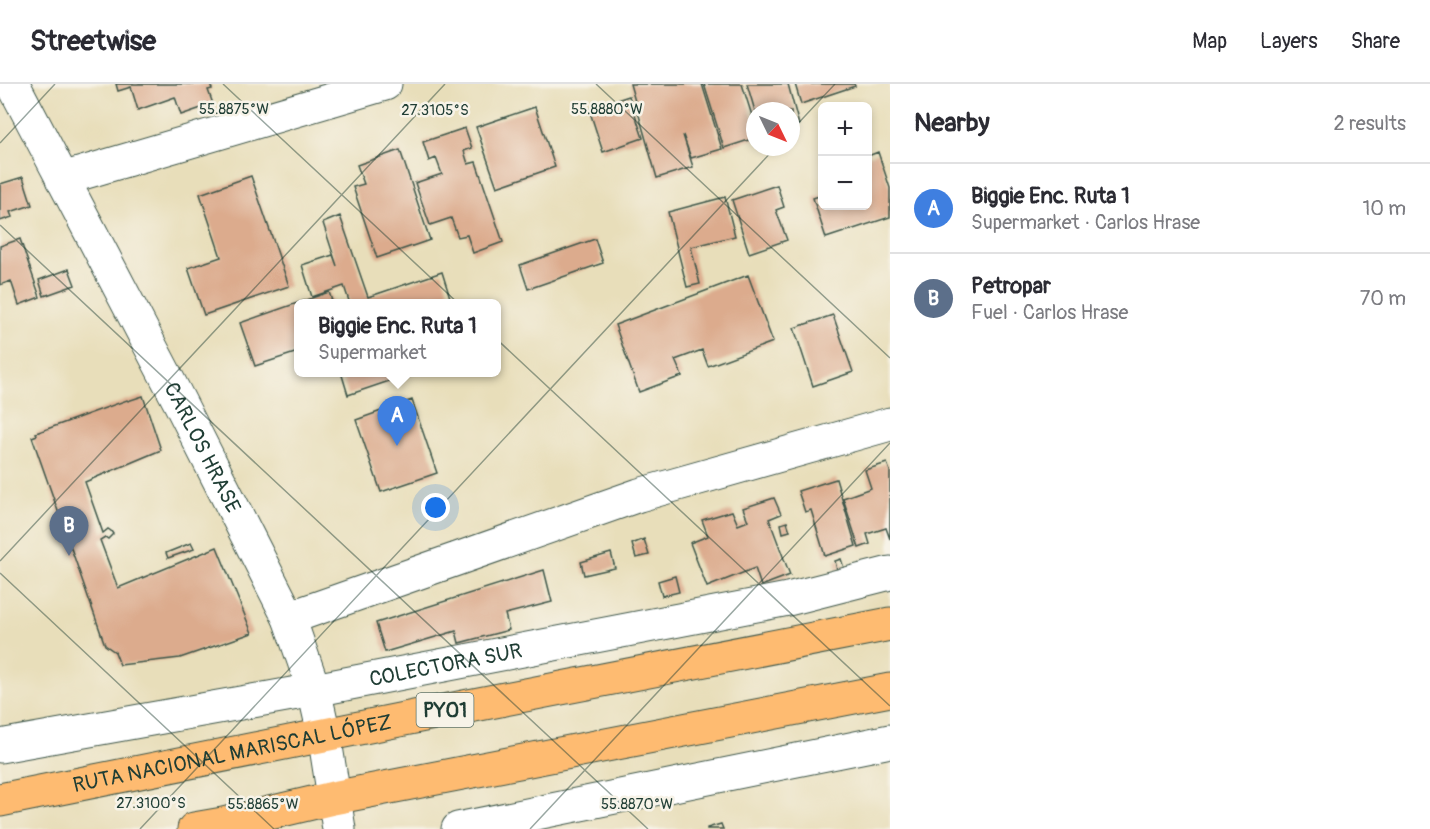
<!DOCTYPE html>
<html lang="en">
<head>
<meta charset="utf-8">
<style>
  :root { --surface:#fff; --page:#f2f2f3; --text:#2b2b33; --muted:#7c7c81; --line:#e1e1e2; --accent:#c8321e }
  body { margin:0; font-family:Pangolin,sans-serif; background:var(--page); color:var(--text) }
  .controls { position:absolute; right:18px; top:18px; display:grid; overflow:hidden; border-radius:9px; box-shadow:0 3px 9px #0003 }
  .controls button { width:54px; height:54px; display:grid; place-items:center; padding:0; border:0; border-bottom:2px solid var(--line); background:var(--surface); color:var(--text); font:30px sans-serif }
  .compass { position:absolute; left:746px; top:18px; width:54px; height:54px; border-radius:50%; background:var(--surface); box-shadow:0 3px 9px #0003; rotate:133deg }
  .you { position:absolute; left:436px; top:424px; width:21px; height:21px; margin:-15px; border:4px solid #fff; border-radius:50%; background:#1a73e8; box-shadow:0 0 0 9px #1a73e833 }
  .badge { display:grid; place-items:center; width:39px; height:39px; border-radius:50%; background:var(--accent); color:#fff; font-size:20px; font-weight:700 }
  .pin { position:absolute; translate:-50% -50px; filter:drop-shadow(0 2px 3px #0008) }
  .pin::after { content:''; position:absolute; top:32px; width:21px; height:18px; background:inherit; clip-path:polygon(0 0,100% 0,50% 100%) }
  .popup { position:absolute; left:294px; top:215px; width:207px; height:78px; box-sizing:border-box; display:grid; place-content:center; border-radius:9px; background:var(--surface); filter:drop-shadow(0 2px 4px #0005); font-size:20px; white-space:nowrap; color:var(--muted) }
  .popup b { font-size:22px; color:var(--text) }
  .popup::after { content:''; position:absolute; left:50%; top:100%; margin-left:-12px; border:12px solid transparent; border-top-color:var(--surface) }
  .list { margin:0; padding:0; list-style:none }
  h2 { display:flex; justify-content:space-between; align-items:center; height:78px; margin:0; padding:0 24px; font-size:26px }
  h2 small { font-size:20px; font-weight:400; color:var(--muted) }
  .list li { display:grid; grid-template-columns:39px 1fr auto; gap:18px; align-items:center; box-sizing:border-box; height:90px; padding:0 24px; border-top:2px solid var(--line) }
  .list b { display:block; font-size:22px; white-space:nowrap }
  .list p { margin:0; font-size:20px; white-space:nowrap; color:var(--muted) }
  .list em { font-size:20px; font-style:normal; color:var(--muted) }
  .map { position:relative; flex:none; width:890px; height:745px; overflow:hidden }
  header { display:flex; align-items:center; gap:36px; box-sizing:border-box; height:84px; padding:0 30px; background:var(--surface); border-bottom:2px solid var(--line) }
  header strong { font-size:28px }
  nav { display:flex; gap:33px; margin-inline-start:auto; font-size:21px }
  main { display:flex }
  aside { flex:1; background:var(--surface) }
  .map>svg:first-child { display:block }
</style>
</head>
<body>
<header>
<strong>Streetwise</strong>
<nav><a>Map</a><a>Layers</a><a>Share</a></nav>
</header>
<main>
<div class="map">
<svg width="890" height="745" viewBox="0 0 890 745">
  <rect width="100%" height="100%" fill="#f7f3e8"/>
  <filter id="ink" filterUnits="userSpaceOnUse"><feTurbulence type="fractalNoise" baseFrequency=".0167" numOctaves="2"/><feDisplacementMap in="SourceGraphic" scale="12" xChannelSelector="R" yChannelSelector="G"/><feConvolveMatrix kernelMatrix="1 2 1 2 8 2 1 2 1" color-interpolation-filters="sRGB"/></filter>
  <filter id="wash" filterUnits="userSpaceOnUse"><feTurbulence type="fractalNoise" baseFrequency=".008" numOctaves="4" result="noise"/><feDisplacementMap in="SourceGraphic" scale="24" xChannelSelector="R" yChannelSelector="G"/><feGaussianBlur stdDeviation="1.35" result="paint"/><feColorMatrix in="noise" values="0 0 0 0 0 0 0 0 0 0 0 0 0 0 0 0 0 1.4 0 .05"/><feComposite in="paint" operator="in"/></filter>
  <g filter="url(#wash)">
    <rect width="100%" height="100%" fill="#e8deba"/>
    <g id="blocks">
      <!-- building -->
      <path fill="#dcab8d" d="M116,0H210L212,5L208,6L213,20L181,31L175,13L138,26L131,3L118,7Z
        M630,0H702L722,65L691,74L683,51L693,83L657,94Z
        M704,0H742L755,41V54L724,64Z
        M747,0H788L799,41L791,43V27H755Z
        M795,0H854L855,2L801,20Z
        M629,12L643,54L603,68L589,25Z
        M535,23L555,83L497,103L476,43Z
        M465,44L472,64L464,67L468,80L476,78L503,158L473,169L467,151L458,153L451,134L430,141L415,99L442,90L436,74L429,77L423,58Z
        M400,66L430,156L377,174L353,103L364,100L357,81Z
        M878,68L890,104V133L826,154L813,114L822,111V122H868V72Z
        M251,92L289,202L204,231L188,184L221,173L200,110Z
        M23,93L32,121L10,128L12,133L0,137V100Z
        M777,101L784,123L776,126L787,156L749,169L732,116Z
        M725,113L735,152L691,163L700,200L687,203L668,128Z
        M340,132L368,213L442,188L452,220H350L344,202L312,213L302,181L333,171L337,182L323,139Z
        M20,155L40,213L19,221L11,197L0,201V162Z
        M595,155L603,179L528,205L520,181Z
        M69,185L75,201L44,212L39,196Z
        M748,191L773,258L708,282L702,266L675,276L682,292L639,308L615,241Z
        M329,208L333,220H298V268L255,282L240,239Z
        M833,231L853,288L813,302L794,244Z
        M341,288H413V289L348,311Z
        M143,312L161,366L85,398L103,449L108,445L111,447L113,450L108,455L105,453L100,456L118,504L217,463L252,549L180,574L120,581L115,568L105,561L32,353L37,351L36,349L127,316L128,317Z
        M412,316L437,389L381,408L356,336Z
        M887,379L890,387V455L886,444L867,450L870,460L859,464L843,414L871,404L865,386Z
        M836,395L856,462L825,472L811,426L805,428L798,407Z
        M774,414L781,430L769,435L790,491L761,502L755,484L707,503L690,459L708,452L702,436L732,427L738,441L748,437L743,424Z
        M787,438L790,447L783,449L781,440Z
        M644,455L649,471L636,474L632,460Z
        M191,459L194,465L168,474L166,469Z
        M611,469L615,484L584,491L581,478Z
        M841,475L844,484L837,486L835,477Z
        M544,486L552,518L505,530L509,546L459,559L456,547L385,568L376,539Z
        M675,492L679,508L662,512L658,497Z
        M721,740L723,745H707V744Z"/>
    </g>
  </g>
  <g filter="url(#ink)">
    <use href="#blocks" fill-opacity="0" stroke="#3d5548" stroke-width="1.5"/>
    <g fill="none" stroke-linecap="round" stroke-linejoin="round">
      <defs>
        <g id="street">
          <path id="s1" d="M13,0L178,315L289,534L314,606L324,650L339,745"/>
          <path d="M62,95L385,0"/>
          <path d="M289,534L639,411L890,340"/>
          <path id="s2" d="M0,662L314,606L788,515L890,489"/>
          <path d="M458,745L890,657"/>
        </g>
        <g id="highway">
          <path id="s3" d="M0,716L464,623L890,540"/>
          <path d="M194,745L223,740L333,714L890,606"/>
        </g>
      </defs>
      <!-- street casing -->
      <use href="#street" stroke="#3d5548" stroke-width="35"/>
      <!-- highway casing -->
      <use href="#highway" stroke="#3d5548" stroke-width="35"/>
      <!-- street -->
      <use href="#street" stroke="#fff" stroke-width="33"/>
      <!-- highway -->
      <use href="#highway" stroke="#febb71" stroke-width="33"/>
    </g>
  </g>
  <!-- ticks -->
  <path fill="none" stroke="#1f3d34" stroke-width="1.5" stroke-opacity="0.45" d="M223,0L890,622M596,0L890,274M791,47L835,0M0,59L55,0M0,141L648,745M0,477L445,0M0,489L274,745M140,745L776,63M530,745L890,359"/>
  <g text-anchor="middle" stroke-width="5" stroke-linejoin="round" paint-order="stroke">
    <!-- shield labels -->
    <rect fill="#f7f3e8" stroke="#60746a" stroke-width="1.5" x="416.5" y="609" width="57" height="34" rx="4.5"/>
    <g font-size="20" font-weight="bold" fill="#1f3d34">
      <text x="445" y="633">PY01</text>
    </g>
    <!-- street labels -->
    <g font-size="21" fill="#1f3d34" stroke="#f7f3e8">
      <text dy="7" stroke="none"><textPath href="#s1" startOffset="410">CARLOS HRASE</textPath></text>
      <text dy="7" stroke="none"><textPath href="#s2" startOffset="453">COLECTORA SUR</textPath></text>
      <text dy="7" stroke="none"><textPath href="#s3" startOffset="237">RUTA NACIONAL MARISCAL LÓPEZ</textPath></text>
    </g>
  </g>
  <g font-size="15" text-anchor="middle" fill="#1f3d34" stroke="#f7f3e8" stroke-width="5" stroke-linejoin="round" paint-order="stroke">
    <text x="234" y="30">55.8875°W</text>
    <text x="607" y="30">55.8880°W</text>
    <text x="435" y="31">27.3105°S</text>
    <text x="151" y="724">27.3100°S</text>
    <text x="263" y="725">55.8865°W</text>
    <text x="637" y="725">55.8870°W</text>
  </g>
</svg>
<div class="controls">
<button>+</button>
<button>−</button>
</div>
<svg class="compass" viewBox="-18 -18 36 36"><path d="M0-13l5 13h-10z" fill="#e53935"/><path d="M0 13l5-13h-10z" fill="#7c7c81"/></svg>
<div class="you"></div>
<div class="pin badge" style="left:397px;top:362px;background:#3f7fe0">A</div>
<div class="popup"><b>Biggie Enc. Ruta 1</b>Supermarket</div>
<div class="pin badge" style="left:69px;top:472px;background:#5c6f8a">B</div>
</div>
<aside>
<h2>Nearby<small>2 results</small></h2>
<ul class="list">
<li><span class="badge" style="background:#3f7fe0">A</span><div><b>Biggie Enc. Ruta 1</b><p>Supermarket · Carlos Hrase</p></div><em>10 m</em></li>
<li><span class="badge" style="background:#5c6f8a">B</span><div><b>Petropar</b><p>Fuel · Carlos Hrase</p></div><em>70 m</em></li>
</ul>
</aside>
</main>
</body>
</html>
